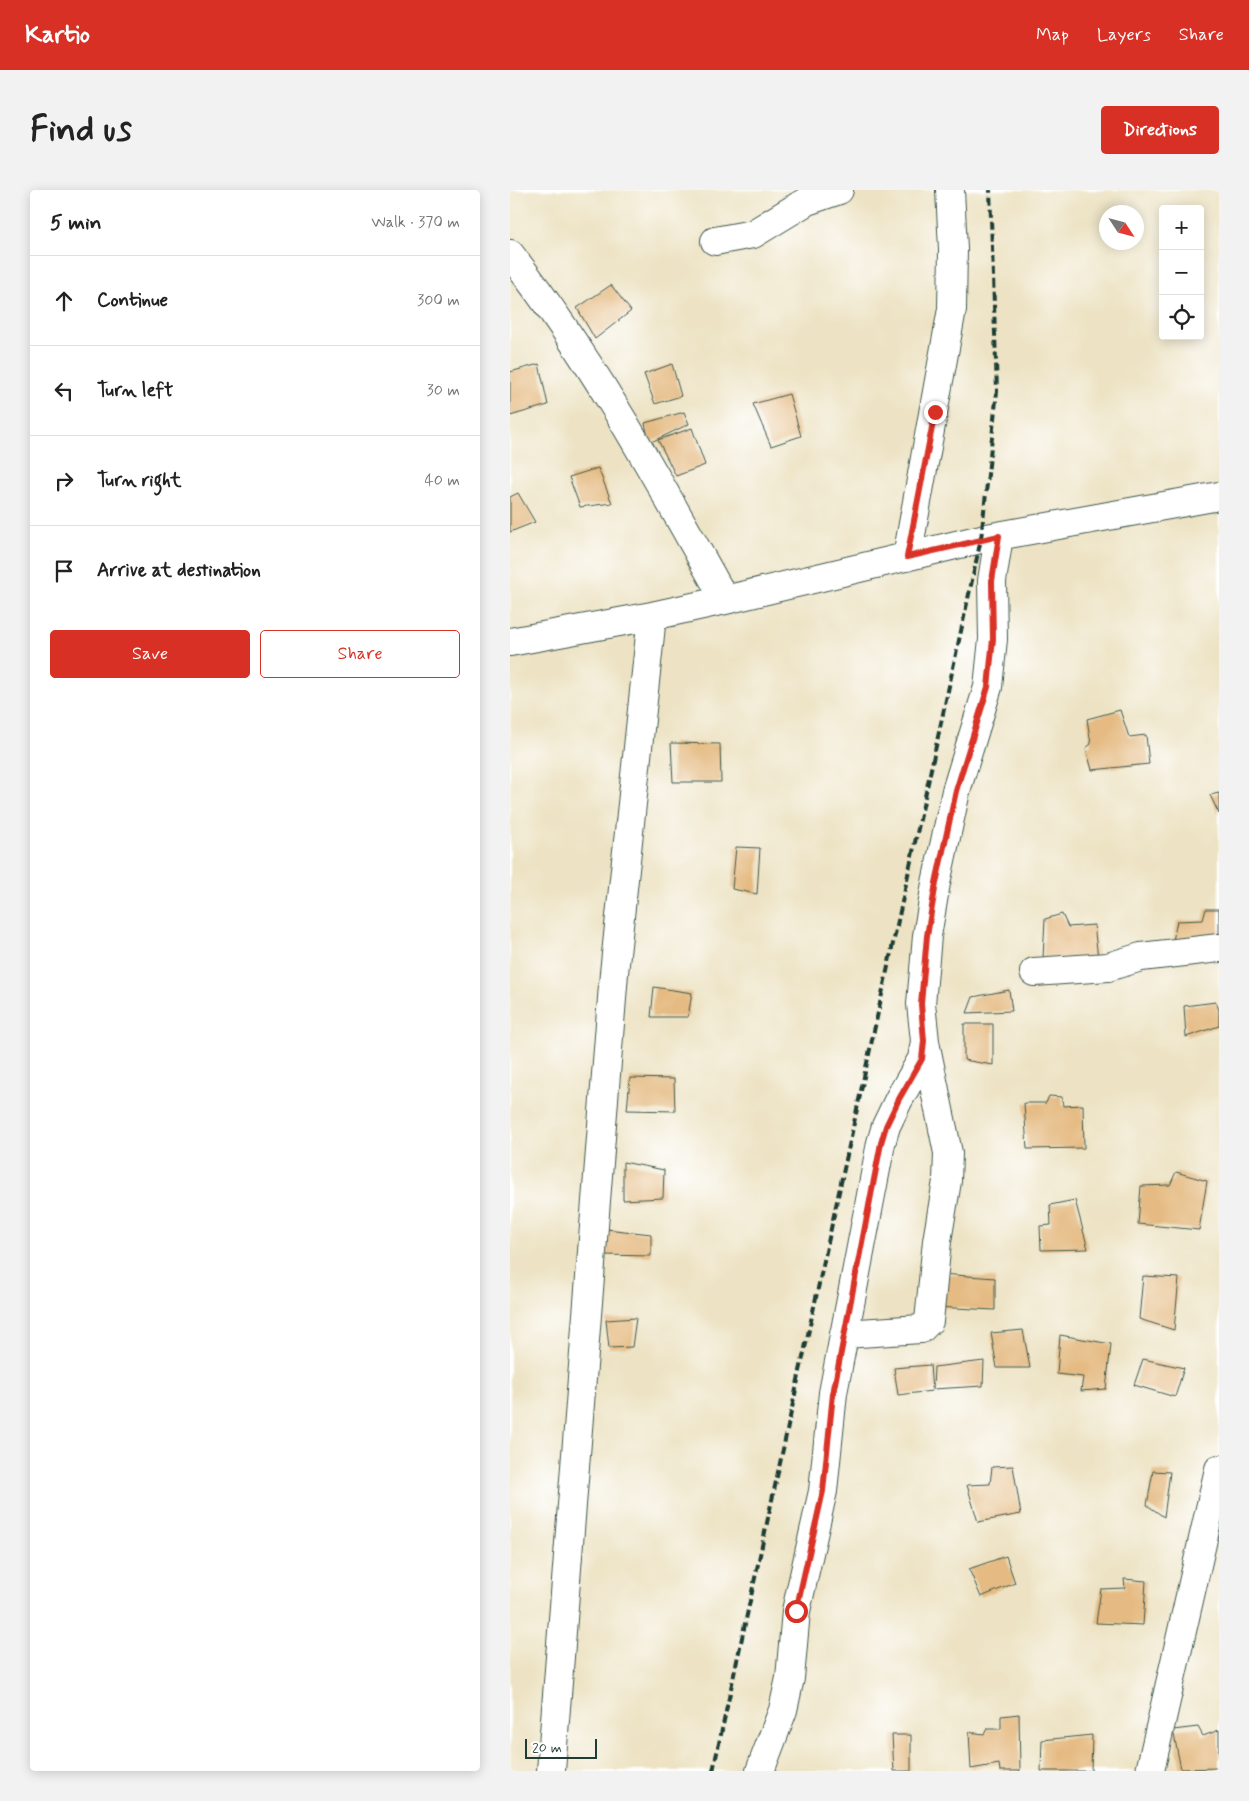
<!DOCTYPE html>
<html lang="en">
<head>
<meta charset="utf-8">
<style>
  :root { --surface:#fff; --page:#f2f2f2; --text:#222; --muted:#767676; --line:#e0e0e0; --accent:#d93025 }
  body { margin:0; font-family:Mynerve,sans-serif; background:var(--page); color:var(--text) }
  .controls { position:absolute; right:15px; top:15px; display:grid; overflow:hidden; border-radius:5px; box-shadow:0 2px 12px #0003 }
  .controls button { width:45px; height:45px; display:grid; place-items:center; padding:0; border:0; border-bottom:1px solid var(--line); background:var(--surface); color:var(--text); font:25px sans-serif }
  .compass { position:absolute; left:589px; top:15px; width:45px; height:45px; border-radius:50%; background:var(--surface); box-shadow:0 2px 12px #0003; rotate:126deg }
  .scale { position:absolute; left:15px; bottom:12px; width:72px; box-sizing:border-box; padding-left:5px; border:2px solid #1f3d34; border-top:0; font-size:14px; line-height:18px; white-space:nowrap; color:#1f3d34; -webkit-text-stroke:4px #fff; paint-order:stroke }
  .stop { position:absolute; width:15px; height:15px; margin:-11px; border:4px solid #d93025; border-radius:50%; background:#fff }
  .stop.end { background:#d93025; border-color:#fff; box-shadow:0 1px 5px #0008 }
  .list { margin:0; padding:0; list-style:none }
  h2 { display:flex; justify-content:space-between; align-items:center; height:65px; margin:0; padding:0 20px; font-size:21px }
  h2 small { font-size:16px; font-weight:400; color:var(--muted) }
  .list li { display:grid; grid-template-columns:32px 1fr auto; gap:15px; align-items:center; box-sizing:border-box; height:90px; padding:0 20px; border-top:1px solid var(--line) }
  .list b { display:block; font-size:19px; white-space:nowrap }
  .list em { font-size:16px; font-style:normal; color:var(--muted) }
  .actions { display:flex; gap:10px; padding:15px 20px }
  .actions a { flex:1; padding:11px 0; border:1px solid var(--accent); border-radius:5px; text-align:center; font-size:18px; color:var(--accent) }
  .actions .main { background:var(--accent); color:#fff }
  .icon { flex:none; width:28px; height:28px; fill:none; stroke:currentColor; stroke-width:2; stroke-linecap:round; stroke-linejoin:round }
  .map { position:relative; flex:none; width:709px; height:1581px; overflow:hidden; border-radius:5px }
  header { display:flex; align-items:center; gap:30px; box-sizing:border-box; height:70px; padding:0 25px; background:var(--accent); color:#fff }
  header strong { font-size:24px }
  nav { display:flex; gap:28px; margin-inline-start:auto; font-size:18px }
  .intro { display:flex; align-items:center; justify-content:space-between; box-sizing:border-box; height:120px; padding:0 30px }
  h1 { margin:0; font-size:35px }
  .button { padding:12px 22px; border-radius:5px; background:var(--accent); color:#fff; font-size:18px; font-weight:700 }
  main { display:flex; gap:30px; padding:0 30px }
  aside { flex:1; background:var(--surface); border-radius:5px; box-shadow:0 2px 12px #0003 }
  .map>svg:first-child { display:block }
</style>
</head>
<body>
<header>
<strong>Kartio</strong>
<nav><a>Map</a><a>Layers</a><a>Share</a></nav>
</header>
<div class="intro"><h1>Find us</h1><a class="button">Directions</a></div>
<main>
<aside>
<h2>5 min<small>Walk · 370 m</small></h2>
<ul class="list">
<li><svg class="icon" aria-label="ahead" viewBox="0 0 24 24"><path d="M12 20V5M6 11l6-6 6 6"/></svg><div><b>Continue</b></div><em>300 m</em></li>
<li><svg class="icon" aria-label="left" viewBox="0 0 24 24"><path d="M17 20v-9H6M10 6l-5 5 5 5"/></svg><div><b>Turn left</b></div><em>30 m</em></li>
<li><svg class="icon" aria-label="right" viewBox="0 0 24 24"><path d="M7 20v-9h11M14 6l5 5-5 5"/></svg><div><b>Turn right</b></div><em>40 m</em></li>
<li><svg class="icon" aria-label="arrive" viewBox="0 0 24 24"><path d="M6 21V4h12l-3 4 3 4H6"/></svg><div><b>Arrive at destination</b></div></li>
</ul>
<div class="actions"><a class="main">Save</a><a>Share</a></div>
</aside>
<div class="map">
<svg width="709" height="1581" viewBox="0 0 709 1581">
  <rect width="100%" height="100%" fill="#fff"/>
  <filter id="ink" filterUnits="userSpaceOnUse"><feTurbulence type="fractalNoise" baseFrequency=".02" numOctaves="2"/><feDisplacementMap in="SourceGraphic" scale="10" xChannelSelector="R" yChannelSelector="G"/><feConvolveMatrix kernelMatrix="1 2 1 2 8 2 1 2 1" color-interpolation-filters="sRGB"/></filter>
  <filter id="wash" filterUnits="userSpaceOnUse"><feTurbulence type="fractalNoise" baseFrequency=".0096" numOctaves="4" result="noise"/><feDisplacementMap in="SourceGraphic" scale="20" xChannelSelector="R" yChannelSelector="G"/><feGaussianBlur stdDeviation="1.12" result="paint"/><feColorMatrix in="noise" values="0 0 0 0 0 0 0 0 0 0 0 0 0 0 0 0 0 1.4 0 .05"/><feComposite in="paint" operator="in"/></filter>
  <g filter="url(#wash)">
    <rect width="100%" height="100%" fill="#ede3c4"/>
    <g id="blocks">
      <!-- building -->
      <path fill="#e5bb83" d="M101,95L121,121L85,149L67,118Z
        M29,174L38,215L0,226V182Z
        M162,174L171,206L145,214L134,184Z
        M279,204L291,246L261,256L243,214Z
        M174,222L179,234L139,253L135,233Z
        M182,238L195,275L166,286L148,250Z
        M88,278L102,313L70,317L59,287Z
        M8,303L25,332L0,342V307Z
        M610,520L619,547L636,545L639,574L582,580L576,558L581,554L577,529Z
        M161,553L210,554L211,592H163Z
        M709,603V624L700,605Z
        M226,657L250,658L247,704L222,699Z
        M696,719H709V754L662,756L667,731L693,730Z
        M552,724L558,737L584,735L588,768H533L535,729Z
        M144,797L182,803L178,827H141Z
        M499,800L502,821L457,823L463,807Z
        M706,812L709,820V836L676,847L674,816Z
        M454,834H483V875L454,870Z
        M120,888L164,889L165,921L117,920Z
        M539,906L552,907L553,916L573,915L574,958L517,959L514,913H536Z
        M113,972L154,980L153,1008L113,1010Z
        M666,982L697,991L689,1040L628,1034L631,996L660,995Z
        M565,1010L578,1059L531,1060L530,1036L541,1035L540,1015Z
        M96,1039L141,1044V1066L94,1065Z
        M431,1084L485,1088V1120L424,1117Z
        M633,1086L669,1088L664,1140L629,1129Z
        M126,1128L122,1157L99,1158L96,1130Z
        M513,1140L520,1178H487L481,1143Z
        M550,1145L601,1154L596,1199L571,1201L573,1187L547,1184Z
        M633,1169L674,1178L665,1207L624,1195Z
        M474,1171L473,1196L423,1199L424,1177Z
        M420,1175L422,1201L388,1205L384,1178Z
        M503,1276L511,1324L468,1332L457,1295L480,1294L482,1277Z
        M643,1281L660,1282L654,1327L637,1315Z
        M496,1366L505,1393L471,1407L459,1379Z
        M614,1389L636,1391L633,1435L586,1433L591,1399L615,1398Z
        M509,1524L510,1581H490L489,1574L461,1579L459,1542L474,1544L477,1539H491V1526Z
        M688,1537L693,1546L709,1540V1578L671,1579L663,1540Z
        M382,1545H401V1581H384Z
        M582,1545L581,1581H531L532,1550Z"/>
    </g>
  </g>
  <g filter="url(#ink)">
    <use href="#blocks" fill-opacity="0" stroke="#3e564a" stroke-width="1"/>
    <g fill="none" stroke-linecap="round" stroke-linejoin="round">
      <defs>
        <path id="minor" d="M205,51L243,44L297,11L329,0
          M0,64C84,171 149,292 215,410
          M397,367L442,119L443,59L440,0
          M0,452L142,426L215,410L471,349L709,306
          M524,782L598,777L631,767L709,758
          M334,1144L411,1139L419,1131L427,1051L437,991L438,963L415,852
          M41,1581L104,783L142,426
          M250,1581L273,1520L280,1488L286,1421L313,1301L323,1203L371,953L376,936L389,909L412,869L415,851L411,814L417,746L426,693L446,601L478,497L483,449L482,391L489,346
          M640,1581L709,1279"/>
      </defs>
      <!-- minor casing -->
      <use href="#minor" stroke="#3e564a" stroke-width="30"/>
      <!-- minor -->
      <use href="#minor" stroke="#fff" stroke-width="28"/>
      <!-- rail -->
      <path stroke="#1f3d34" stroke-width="4" stroke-dasharray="8 4" stroke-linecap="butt" d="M203,1581L471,349L487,201L480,0"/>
    </g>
  </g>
  <g fill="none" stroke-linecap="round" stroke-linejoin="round" filter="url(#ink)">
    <!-- route -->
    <path stroke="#d93025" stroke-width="6" d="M286,1421L313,1301L323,1204L371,953L376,936L389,909L412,869L414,851L411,814L417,746L426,693L446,601L478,497L483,449L482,391L489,346L397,367L425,222"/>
  </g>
</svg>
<div class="controls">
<button>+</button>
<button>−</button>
<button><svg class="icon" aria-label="locate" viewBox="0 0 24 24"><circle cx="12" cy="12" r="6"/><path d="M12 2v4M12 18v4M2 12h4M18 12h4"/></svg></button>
</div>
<svg class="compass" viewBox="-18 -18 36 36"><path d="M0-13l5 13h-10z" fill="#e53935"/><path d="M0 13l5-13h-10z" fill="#767676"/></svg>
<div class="scale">20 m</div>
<div class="stop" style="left:286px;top:1421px"></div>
<div class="stop end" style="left:425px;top:222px"></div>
</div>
</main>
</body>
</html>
